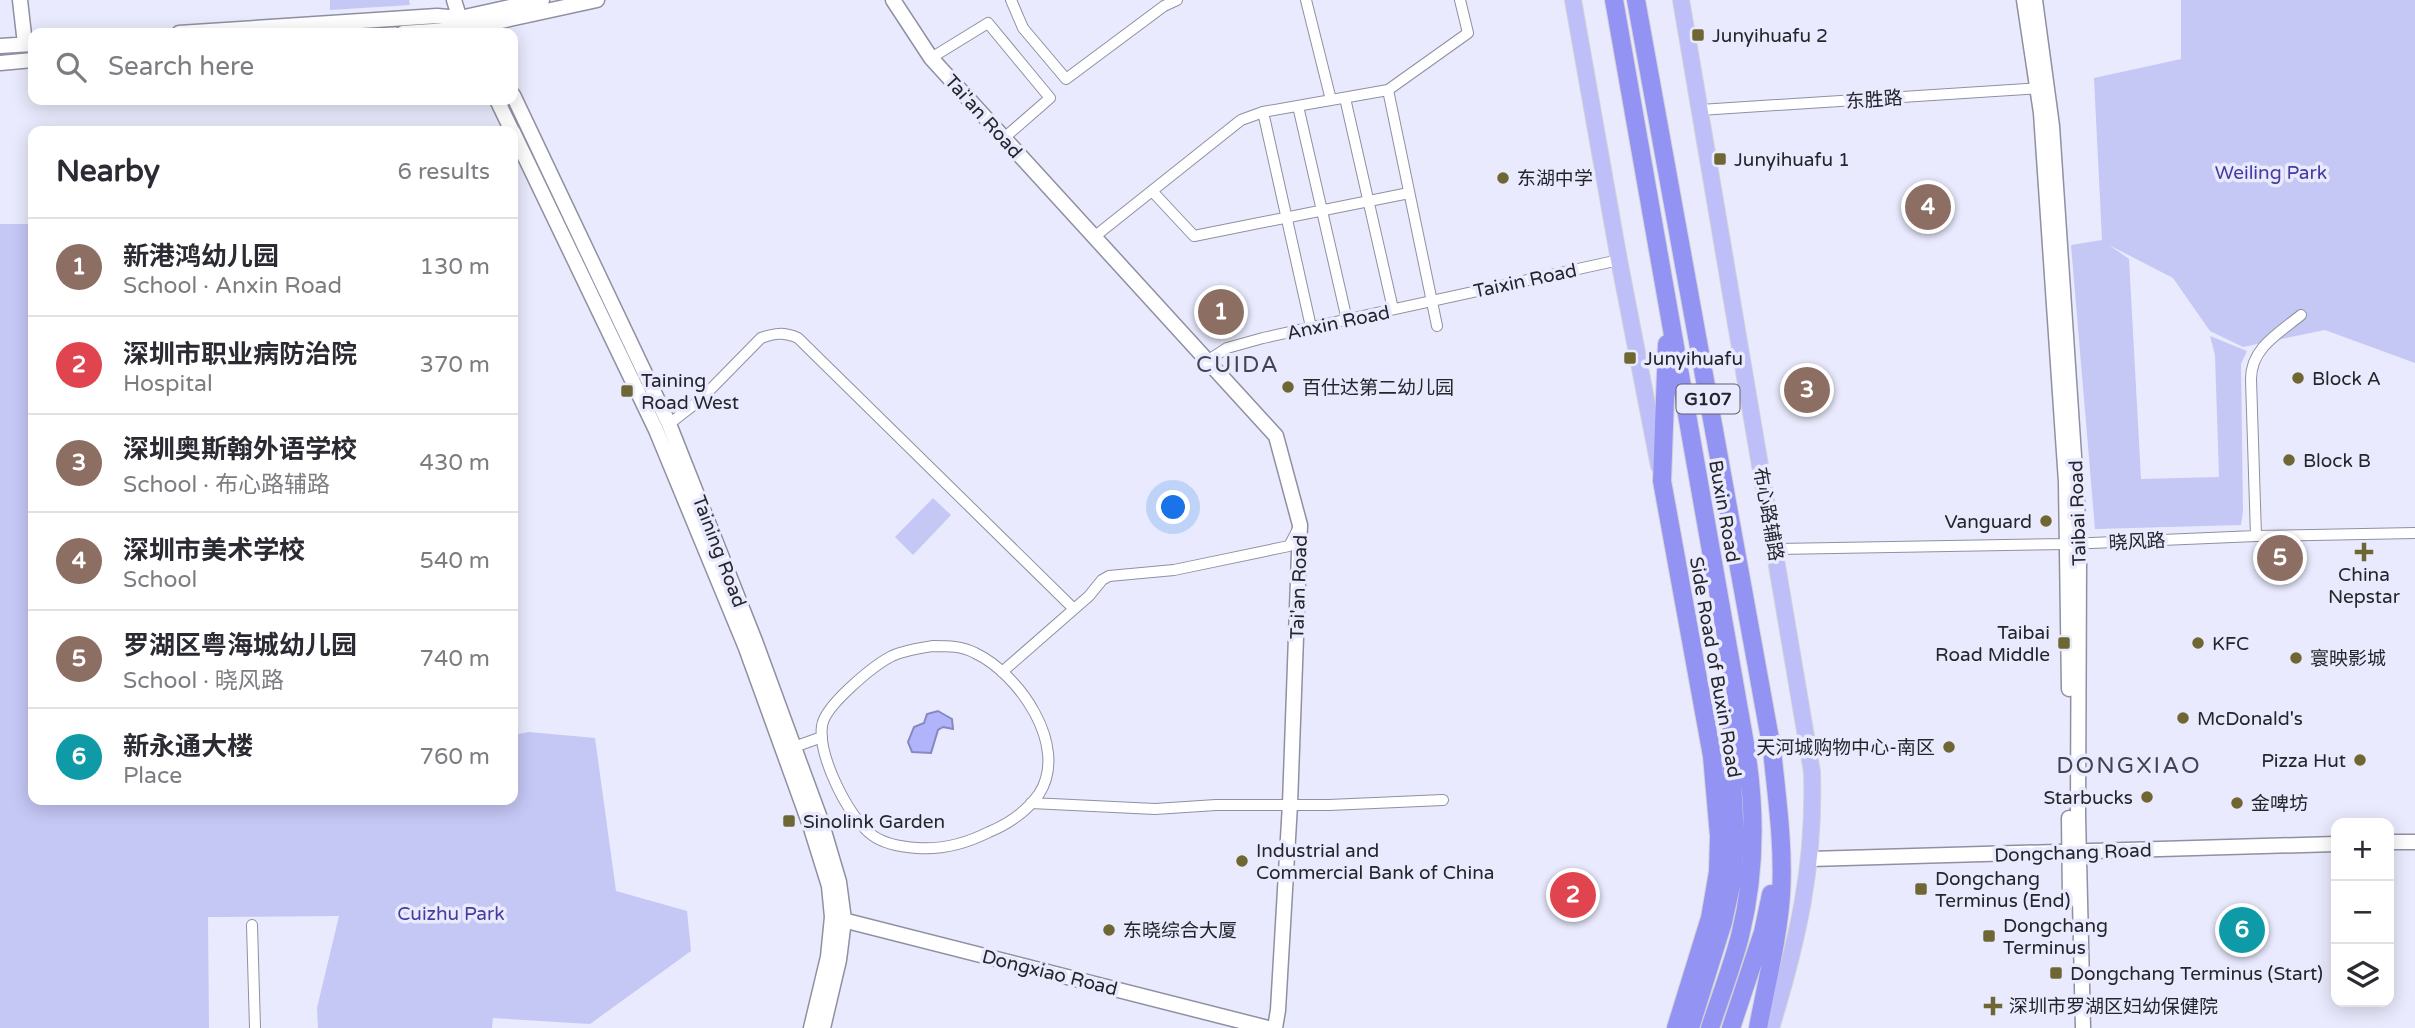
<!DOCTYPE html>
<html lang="en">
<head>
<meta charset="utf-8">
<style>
  :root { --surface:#fff; --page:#f2f2f3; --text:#2b2b33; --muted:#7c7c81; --line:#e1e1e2; --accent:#b45309 }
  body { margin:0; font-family:"Varela Round","Noto Sans SC",sans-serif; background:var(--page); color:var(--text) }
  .controls { position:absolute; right:21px; bottom:21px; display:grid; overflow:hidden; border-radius:14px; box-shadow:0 4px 18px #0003 }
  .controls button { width:63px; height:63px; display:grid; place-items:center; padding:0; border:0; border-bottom:2px solid var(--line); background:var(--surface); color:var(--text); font:35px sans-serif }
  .you { position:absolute; left:1174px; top:508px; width:24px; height:24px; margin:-18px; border:5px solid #fff; border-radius:50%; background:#1a73e8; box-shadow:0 0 0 10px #1a73e833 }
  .badge { display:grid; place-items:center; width:46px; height:46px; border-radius:50%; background:var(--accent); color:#fff; font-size:23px; font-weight:700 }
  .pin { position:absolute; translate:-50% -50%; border:4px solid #fff; box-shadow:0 2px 7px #0006 }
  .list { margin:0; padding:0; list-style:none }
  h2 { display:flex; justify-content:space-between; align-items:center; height:91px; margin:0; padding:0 28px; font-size:30px }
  h2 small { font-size:23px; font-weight:400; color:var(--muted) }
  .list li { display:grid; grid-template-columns:46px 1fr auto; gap:21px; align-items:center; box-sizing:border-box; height:98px; padding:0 28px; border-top:2px solid var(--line) }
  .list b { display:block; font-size:26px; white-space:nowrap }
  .list p { margin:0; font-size:23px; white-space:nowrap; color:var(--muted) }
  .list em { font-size:23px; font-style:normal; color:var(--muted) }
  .icon { flex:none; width:38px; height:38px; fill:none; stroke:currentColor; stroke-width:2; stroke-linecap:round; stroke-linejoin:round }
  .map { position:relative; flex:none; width:2415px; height:1028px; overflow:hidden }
  .search { position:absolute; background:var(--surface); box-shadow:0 4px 18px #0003; left:28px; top:28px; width:490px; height:77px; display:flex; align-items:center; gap:18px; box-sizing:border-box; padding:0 24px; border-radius:14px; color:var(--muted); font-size:26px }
  .panel { position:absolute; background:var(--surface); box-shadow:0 4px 18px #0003; left:28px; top:126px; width:490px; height:679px; border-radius:14px }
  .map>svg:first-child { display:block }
</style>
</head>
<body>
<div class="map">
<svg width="2415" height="1028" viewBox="0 0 2415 1028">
  <rect width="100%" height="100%" fill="#e9eafd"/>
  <!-- green -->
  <path fill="#c5c7f5" d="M330,0H409L410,5L330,10Z
    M2181,0H2415V363L2325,330L2243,347L2210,331L2173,278L2109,245L2129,259L2141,479L2219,477L2215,355L2210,336L2247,351L2241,364L2243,511L2241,525L2095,529L2071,245L2102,240L2094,78L2181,59Z
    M0,224H33V800H513V735L529,732L595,738L616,891L687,911L691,951L590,1024L493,1018L492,1028H318L317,1008L339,916L208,917L209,1028H0Z
    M933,498L951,515L913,555L895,537Z"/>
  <!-- water -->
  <path fill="#b1b3fb" stroke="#8788bd" stroke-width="2" d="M938,711L952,719L953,729L943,727L938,730L931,753L912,752L908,742L914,727L924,723L927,714Z"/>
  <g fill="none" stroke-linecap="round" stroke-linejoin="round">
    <defs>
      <path id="street" d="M1011,0L1023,28L1066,79L1164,6L1177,0
        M1306,0L1331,100
        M931,58L988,23L1050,98L1004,138
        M1388,90L1437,326
        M1345,98L1393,309
        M1298,106L1347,320
        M1700,110L2041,88
        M1263,112L1311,327
        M1152,191L1194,236L1409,193
        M1094,237L1241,120L1263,112L1388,90L1468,33L1460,0
        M1207,361L1227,348L1263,338L1619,260
        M669,424L700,400L761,338C775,333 784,332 798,338L1074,609
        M2256,536L2251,379C2251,348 2279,333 2301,315
        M1775,549L2068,544L2256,536L2415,533
        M933,646C948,646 962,646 975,653C1018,673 1070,746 1039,794C1027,811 1008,824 989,832C967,843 942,850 917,848C902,847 884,844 872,835C848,817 818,756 822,726C824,706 874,665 892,656C905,650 920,648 933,646Z
        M1002,672L1089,596L1102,580L1109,576L1174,570L1289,546L1298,529
        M794,747L822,737
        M1031,803L1155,809L1216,805H1329L1443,800
        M252,925L255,1028"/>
      <path id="secondary" d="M20,0L25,44
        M454,0L462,26
        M893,0L931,58L1276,436L1300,525L1290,804L1278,1010L1275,1028
        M2024,0L2041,113L2066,482L2069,689
        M2035,0L2052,126L2077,501L2079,561L2078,815L2083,1028
        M179,33L437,16L460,18L542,0
        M403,33L464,29L597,0
        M0,46L32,44
        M0,63L33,60
        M513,95L669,424L755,641L821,821L839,882L844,920L839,960L823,1028
        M497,100L512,131
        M513,132L656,430L746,648L810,825L829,886L832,917L828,957L811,1028
        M2069,818L2070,899
        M2389,842H2415
        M1810,859L2336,844
        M835,918L1268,1028"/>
      <path id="primary" d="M1573,0L1619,260L1659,466
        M1681,0L1812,772C1815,866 1798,939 1771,1028"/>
      <path id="highway" d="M1614,0L1745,744C1756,809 1756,872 1740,936C1732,967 1720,998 1710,1028
        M1636,0L1772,750C1777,799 1784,847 1781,895C1778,940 1766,984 1758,1028
        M1667,344L1662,481L1712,756L1719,836L1718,872L1710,918L1676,1028
        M1690,1028L1723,922L1732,881L1735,838L1731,760L1732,717
        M1731,1028L1763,932L1771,894"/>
    </defs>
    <!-- street casing -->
    <use href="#street" stroke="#8f90a1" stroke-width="12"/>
    <!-- secondary casing -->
    <use href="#secondary" stroke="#8f90a1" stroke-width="17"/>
    <!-- primary casing -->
    <use href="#primary" stroke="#d3d3d5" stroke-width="18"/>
    <!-- highway casing -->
    <use href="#highway" stroke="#d3d3d5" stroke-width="20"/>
    <!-- street -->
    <use href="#street" stroke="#fff" stroke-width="10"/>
    <!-- secondary -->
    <use href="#secondary" stroke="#fff" stroke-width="14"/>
    <!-- primary -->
    <use href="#primary" stroke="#bebef8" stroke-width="16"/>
    <!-- highway -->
    <use href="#highway" stroke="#9393f4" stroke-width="18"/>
  </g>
  <!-- markers -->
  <g fill="#6e6734" stroke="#e9eafd" stroke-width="2.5">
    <rect x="1691" y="28" width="14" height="14" rx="3.5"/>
    <rect x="1713" y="152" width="14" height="14" rx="3.5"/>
    <circle cx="1503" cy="178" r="7"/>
    <rect x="1623" y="351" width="14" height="14" rx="3.5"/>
    <circle cx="2298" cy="378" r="7"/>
    <circle cx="1288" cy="387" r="7"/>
    <rect x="620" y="384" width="14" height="14" rx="3.5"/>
    <circle cx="2289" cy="460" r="7"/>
    <circle cx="2046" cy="521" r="7"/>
    <path d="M2360.5 541.5h7v7h7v7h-7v7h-7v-7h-7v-7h7z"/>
    <rect x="2057" y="636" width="14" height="14" rx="3.5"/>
    <circle cx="2198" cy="643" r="7"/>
    <circle cx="2296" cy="658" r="7"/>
    <circle cx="2183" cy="718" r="7"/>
    <circle cx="1949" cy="747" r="7"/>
    <circle cx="2360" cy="760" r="7"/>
    <circle cx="2147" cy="797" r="7"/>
    <circle cx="2237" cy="803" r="7"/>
    <rect x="782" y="814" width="14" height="14" rx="3.5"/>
    <circle cx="1242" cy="861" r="7"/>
    <rect x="1914" y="882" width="14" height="14" rx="3.5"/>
    <circle cx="1109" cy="930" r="7"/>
    <rect x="1982" y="929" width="14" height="14" rx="3.5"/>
    <rect x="2049" y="966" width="14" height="14" rx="3.5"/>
    <path d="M1989.5 995.5h7v7h7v7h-7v7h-7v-7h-7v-7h7z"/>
  </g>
  <g text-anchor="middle" stroke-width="7" stroke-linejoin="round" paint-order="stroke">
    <!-- shield labels -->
    <rect fill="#e9eafd" stroke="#60606b" stroke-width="2" x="1676.5" y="384.5" width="63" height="29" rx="5"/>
    <g font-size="18" font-weight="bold" fill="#25252c">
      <text x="1708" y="405">G107</text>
    </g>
    <!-- poi labels -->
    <g font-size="19" fill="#25252c" stroke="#e9eafd" text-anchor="start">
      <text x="1712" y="42">Junyihuafu 2</text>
      <text x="1734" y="166">Junyihuafu 1</text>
      <text x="1517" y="185">东湖中学</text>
      <text x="1644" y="365">Junyihuafu</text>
      <text x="2312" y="385">Block A</text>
      <text x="641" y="387">Taining<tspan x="641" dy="22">Road West</tspan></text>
      <text x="1302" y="394">百仕达第二幼儿园</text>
      <text x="2303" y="467">Block B</text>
      <text x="2032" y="528" text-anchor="end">Vanguard</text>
      <text x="2364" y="581" text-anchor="middle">China<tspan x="2364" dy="22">Nepstar</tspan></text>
      <text x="2050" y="639" text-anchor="end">Taibai<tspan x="2050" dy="22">Road Middle</tspan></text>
      <text x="2212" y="650">KFC</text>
      <text x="2310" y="665">寰映影城</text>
      <text x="2197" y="725">McDonald's</text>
      <text x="1935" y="754" text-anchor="end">天河城购物中心-南区</text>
      <text x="2346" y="767" text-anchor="end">Pizza Hut</text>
      <text x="2133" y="804" text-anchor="end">Starbucks</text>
      <text x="2251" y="810">金啤坊</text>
      <text x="803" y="828">Sinolink Garden</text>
      <text x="1256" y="857">Industrial and<tspan x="1256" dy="22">Commercial Bank of China</tspan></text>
      <text x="1935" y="885">Dongchang<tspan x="1935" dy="22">Terminus (End)</tspan></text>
      <text x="2003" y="932">Dongchang<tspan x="2003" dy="22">Terminus</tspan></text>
      <text x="1123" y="937">东晓综合大厦</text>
      <text x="2070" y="980">Dongchang Terminus (Start)</text>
      <text x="2009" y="1013">深圳市罗湖区妇幼保健院</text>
    </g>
    <!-- street labels -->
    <g font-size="19" fill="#25252c" stroke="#e9eafd">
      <text transform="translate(1874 99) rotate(-4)" y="7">东胜路</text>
      <text transform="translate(984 116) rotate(48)" y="7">Tai'an Road</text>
      <text transform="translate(1525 280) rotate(-12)" y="7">Taixin Road</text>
      <text transform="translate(1338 322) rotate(-12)" y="7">Anxin Road</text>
      <text transform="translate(1725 511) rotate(80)" y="7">Buxin Road</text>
      <text transform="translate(2077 513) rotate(-92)" y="7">Taibai Road</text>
      <text transform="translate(1769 514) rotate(80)" y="7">布心路辅路</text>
      <text transform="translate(2137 541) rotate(-3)" y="7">晓风路</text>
      <text transform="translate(720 551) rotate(69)" y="7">Taining Road</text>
      <text transform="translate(1298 587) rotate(-88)" y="7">Tai'an Road</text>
      <text transform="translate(1716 667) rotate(80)" y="7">Side Road of Buxin Road</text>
      <text transform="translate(2073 852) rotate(-2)" y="7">Dongchang Road</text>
      <text transform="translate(1050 972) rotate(14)" y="7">Dongxiao Road</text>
    </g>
    <!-- park labels -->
    <g font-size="19" fill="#473ba0" stroke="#e9eafd">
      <text x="2271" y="179">Weiling Park</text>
      <text x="451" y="920">Cuizhu Park</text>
    </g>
    <!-- quarter labels -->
    <g font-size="23" letter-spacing="2" fill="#424351" stroke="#e9eafd">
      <text x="1238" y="372">CUIDA</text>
      <text x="2129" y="773">DONGXIAO</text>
    </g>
  </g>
</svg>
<div class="controls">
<button>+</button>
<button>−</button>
<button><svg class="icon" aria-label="layers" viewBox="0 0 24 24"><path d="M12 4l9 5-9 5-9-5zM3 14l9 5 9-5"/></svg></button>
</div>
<div class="you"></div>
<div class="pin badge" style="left:1221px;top:312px;background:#8d6e63">1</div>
<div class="pin badge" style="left:1573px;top:895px;background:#e0444e">2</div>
<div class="pin badge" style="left:1807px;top:390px;background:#8d6e63">3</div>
<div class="pin badge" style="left:1928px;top:207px;background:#8d6e63">4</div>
<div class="pin badge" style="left:2280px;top:558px;background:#8d6e63">5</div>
<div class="pin badge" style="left:2242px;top:930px;background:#0f9aa8">6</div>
<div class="search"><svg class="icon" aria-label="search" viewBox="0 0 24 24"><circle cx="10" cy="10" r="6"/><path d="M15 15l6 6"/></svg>Search here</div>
<section class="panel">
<h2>Nearby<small>6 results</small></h2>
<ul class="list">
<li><span class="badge" style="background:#8d6e63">1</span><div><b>新港鸿幼儿园</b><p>School · Anxin Road</p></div><em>130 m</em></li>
<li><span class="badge" style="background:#e0444e">2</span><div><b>深圳市职业病防治院</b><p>Hospital</p></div><em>370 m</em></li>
<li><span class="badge" style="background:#8d6e63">3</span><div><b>深圳奥斯翰外语学校</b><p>School · 布心路辅路</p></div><em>430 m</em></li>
<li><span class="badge" style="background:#8d6e63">4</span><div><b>深圳市美术学校</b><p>School</p></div><em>540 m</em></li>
<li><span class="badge" style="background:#8d6e63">5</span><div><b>罗湖区粤海城幼儿园</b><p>School · 晓风路</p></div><em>740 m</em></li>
<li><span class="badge" style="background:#0f9aa8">6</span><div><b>新永通大楼</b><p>Place</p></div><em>760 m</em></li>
</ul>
</section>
</div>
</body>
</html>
